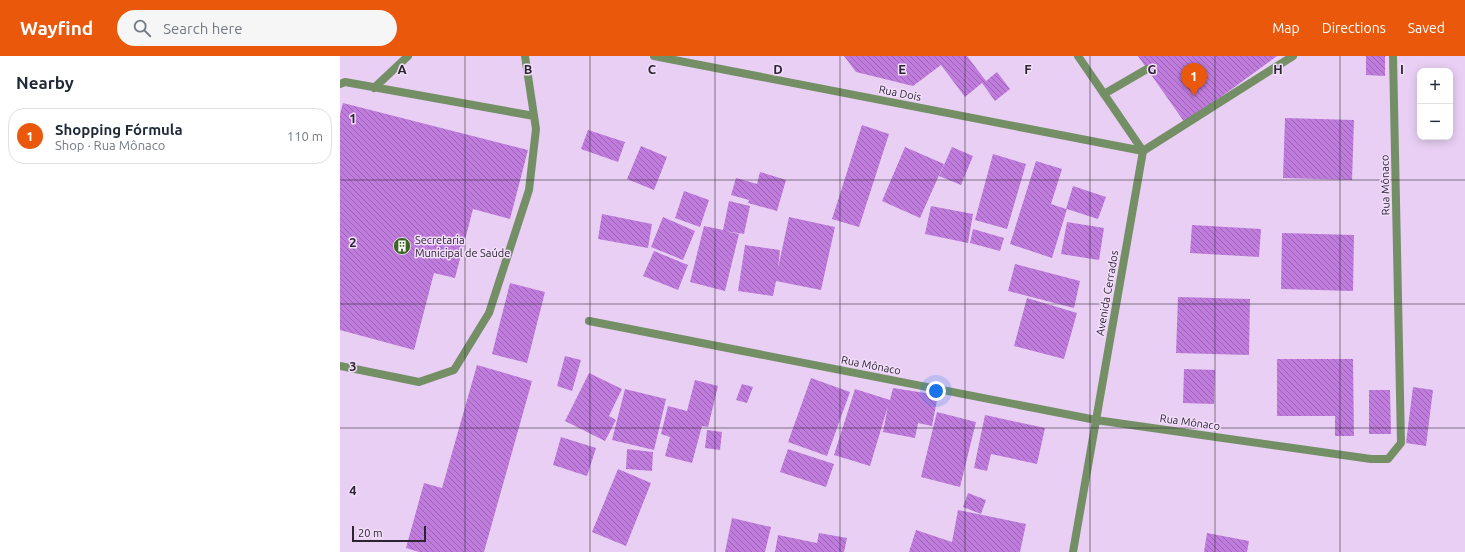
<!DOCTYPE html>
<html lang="en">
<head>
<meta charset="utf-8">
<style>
  :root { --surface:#fff; --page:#f6f6f7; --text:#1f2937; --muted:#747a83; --line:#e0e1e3; --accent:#ea580c }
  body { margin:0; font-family:Ubuntu,sans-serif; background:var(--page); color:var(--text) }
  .controls { position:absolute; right:12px; top:12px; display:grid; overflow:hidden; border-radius:8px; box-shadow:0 2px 10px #0003 }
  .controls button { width:36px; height:36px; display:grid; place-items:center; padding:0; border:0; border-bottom:1px solid var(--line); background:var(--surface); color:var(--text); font:20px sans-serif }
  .scale { position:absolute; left:12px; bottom:10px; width:74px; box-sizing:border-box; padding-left:4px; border:2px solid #2d2432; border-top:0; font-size:11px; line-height:14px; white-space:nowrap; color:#2d2432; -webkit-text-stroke:3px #f2defb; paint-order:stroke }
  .you { position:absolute; left:596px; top:335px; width:14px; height:14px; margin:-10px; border:3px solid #fff; border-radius:50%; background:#1a73e8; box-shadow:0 0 0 6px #1a73e833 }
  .badge { display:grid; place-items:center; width:26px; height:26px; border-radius:50%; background:var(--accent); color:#fff; font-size:13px; font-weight:700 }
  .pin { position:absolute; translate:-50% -33px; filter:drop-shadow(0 1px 2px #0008) }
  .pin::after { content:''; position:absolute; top:21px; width:14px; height:12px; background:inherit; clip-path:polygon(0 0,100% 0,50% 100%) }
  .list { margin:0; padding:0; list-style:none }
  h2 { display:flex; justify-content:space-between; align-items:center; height:52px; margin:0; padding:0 16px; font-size:17px }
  h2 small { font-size:13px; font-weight:400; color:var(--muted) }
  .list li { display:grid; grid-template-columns:26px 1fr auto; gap:12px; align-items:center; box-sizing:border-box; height:56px; margin:0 8px 8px; padding:0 8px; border:1px solid var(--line); border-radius:16px }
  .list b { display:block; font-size:15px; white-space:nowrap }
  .list p { margin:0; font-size:13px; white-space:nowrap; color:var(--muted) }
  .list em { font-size:13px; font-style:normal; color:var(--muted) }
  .icon { flex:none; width:22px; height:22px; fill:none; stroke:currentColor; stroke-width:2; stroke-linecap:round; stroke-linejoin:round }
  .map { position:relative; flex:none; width:1125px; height:496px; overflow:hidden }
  header { display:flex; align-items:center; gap:24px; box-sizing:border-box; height:56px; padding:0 20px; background:var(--accent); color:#fff }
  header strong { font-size:19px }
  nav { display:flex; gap:22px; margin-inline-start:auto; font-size:14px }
  .search { width:280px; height:36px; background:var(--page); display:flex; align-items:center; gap:10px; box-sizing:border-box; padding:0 14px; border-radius:22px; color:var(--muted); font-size:15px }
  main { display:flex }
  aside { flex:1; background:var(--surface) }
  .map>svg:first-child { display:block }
</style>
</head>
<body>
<header>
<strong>Wayfind</strong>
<div class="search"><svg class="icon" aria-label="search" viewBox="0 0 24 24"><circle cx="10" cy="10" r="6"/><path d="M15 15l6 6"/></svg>Search here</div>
<nav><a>Map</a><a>Directions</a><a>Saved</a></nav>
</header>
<main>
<aside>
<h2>Nearby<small></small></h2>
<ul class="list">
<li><span class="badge">1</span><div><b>Shopping Fórmula</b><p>Shop · Rua Mônaco</p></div><em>110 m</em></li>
</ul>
</aside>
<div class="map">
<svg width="1125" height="496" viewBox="0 0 1125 496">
  <defs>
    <pattern id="building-back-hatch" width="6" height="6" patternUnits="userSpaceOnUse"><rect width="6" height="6" fill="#bf7cdd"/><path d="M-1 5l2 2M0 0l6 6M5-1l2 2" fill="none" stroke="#9c65b4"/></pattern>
  </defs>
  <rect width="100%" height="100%" fill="#e8cff3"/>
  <!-- building -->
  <path fill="url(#building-back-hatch)" d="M504,0H627L646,25L657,16L670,33L655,45L642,27L625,41L601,9L573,30L516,16Z
    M798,0H937L845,67Z
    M1026,0H1045V20L1026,19Z
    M3,47L188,94L170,163L133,153L115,222L94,217L74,294L0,274V58Z
    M945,62L1014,64L1012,124L943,122Z
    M522,69L549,78L519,171L492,163Z
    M248,74L285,86L278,106L241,93Z
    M301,90L327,101L314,134L287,123Z
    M565,91L604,108L580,162L542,145Z
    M612,91L633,100L621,129L599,120Z
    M653,98L686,108L667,173L635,164Z
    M696,105L722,113L711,148L726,153L733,130L766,141L758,163L727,153L712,202L670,188Z
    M420,116L446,124L437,155L408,147L409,144L391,139L396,122L417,128Z
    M344,135L369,144L360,171L335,162Z
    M389,145L410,150L404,178L385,175L399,178L385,235L350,226L364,170L383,174Z
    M591,150L633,158L628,187L585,178Z
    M262,158L312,168L308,192L258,183Z
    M323,161L355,175L343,204L311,191Z
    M449,161L495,171L481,234L436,225L433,240L398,235L405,189L440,194L438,212Z
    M727,166L764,172L759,204L721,198Z
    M852,169L921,173L919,201L850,197Z
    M633,173L664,182L660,195L630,187Z
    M942,177L1014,179L1013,235L941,233Z
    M314,195L348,209L338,234L303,220Z
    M675,208L740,225L734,252L668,235Z
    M170,227L205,236L187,307L152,298Z
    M838,241L910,243L909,299L836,297Z
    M687,242L737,257L724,303L674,290Z
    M225,300L241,304L232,335L217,330Z
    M937,303H1013L1014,380H995V360H937Z
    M137,309L192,325L144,496H79L66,492L84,427L102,432Z
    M844,313L875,314L874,348L843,347Z
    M249,317L282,333L269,360L276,364L265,385L225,365Z
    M471,322L510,336L487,400L448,386Z
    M355,324L378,330L368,371L362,370L352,407L325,400L330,381L321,378L328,350L347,355Z
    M402,328L413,331L407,347L396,344Z
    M1073,331L1093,334L1086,390L1066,387Z
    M553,332L598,339L592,370L578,367L575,382L543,376L548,350L530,410L494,399L515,333L550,344Z
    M285,333L326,343L314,394L272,384Z
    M1029,334H1050L1051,378H1029Z
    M597,356L636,366L620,431L581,421Z
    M645,359L705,372L697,408L651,398L647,415L634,412Z
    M367,374L382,376L380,394L365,392Z
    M221,381L256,392L247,420L213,409Z
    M287,393L313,396L312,415L286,413Z
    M448,393L494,408L486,431L440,416Z
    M278,413L311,427L286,490L252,476Z
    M628,437L646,444L641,458L623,451Z
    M618,454L686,468L680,496H569L576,474L612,486Z
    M392,462L431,471L425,496H385Z
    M479,477L507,482L504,496H435L438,479L477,487Z
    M867,477L909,485L907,496H864Z"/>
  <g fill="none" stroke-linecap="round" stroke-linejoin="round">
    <!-- service -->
    <path stroke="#748f66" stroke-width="8" d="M0,28L5,26L194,60
      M34,32L68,0
      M764,38L807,13
      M0,310L79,326L114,314L149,257L189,134L196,73L185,0"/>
    <!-- minor -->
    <path stroke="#748f66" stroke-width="8" d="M314,0L803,95L953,0
      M249,265L756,364L1031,403H1048L1061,387L1053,0
      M733,496L803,95L738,0"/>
  </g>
  <!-- grid -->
  <path fill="none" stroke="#2d2432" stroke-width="1" stroke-opacity="0.55" d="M125,0V496M250,0V496M375,0V496M500,0V496M625,0V496M750,0V496M875,0V496M1000,0V496M0,124H1125M0,248H1125M0,372H1125"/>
  <!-- icons -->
  <defs>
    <symbol id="building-disc" viewBox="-11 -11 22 22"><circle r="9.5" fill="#3d6622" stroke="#f2defb"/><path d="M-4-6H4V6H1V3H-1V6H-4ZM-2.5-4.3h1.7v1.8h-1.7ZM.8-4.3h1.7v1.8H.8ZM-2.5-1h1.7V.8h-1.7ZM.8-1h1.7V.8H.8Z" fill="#fff"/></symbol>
  </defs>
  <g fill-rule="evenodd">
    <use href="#building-disc" x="52" y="180" width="20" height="20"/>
  </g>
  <g text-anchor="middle" stroke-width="3" stroke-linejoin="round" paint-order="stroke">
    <!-- street labels -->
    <g font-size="11" fill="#2d2432" stroke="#f2defb">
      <text transform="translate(560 37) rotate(11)" y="4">Rua Dois</text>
      <text transform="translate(1045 129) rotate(-91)" y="4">Rua Mônaco</text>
      <text transform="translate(767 237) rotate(-80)" y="4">Avenida Cerrados</text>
      <text transform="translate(531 309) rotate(11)" y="4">Rua Mônaco</text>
      <text transform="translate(850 366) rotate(8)" y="4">Rua Mônaco</text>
    </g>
    <!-- poi labels -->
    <g font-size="11" fill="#2d2432" stroke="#f2defb" text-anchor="start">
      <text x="75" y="188">Secretaria<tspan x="75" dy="13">Municipal de Saúde</tspan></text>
    </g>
  </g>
  <g font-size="13" text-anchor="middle" font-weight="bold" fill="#2d2432" stroke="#f2defb" stroke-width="3" stroke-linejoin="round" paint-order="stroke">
    <text x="62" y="18">A</text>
    <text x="188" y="18">B</text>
    <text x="312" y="18">C</text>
    <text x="438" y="18">D</text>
    <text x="562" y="18">E</text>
    <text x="688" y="18">F</text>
    <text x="812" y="18">G</text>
    <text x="938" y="18">H</text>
    <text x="1062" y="18">I</text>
    <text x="13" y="67">1</text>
    <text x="13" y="191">2</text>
    <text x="13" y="315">3</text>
    <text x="13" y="439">4</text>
  </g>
</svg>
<div class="controls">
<button>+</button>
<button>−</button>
</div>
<div class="scale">20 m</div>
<div class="you"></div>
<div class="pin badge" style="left:854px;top:40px">1</div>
</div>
</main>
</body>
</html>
